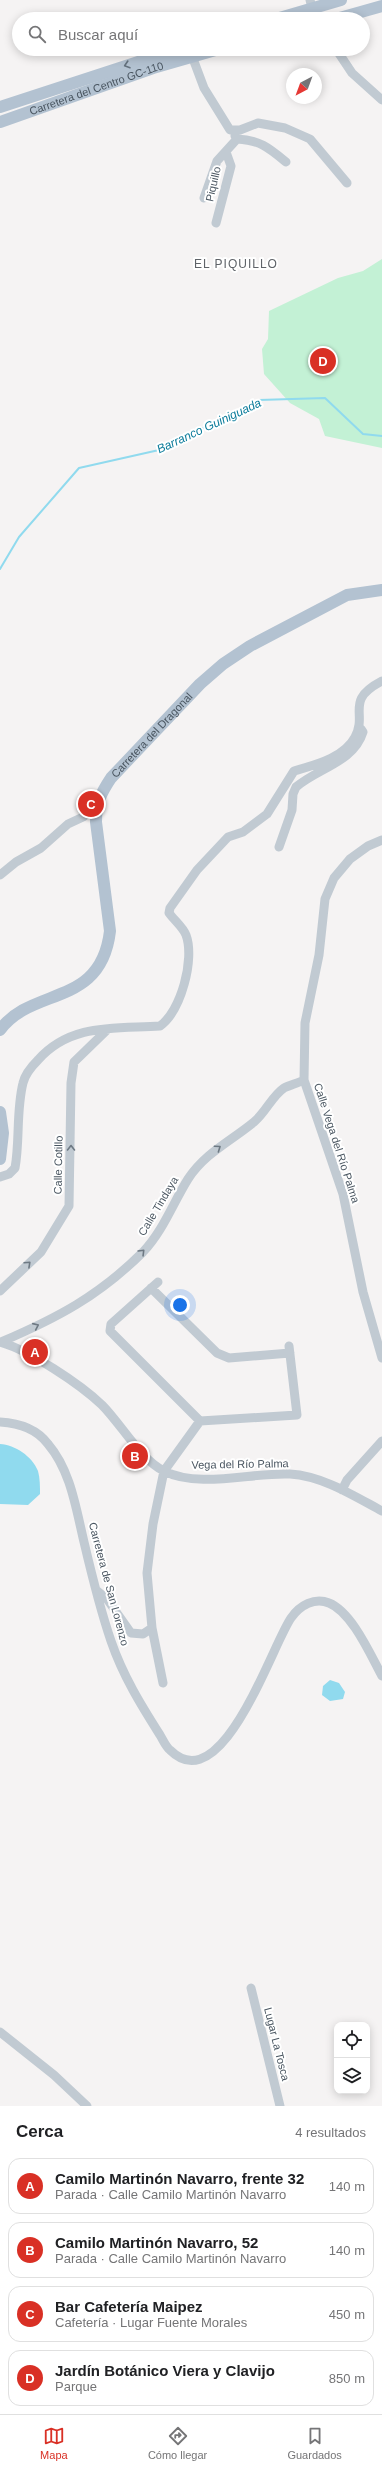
<!DOCTYPE html>
<html lang="es">
<head>
<meta charset="utf-8">
<style>
  :root { --surface:#fff; --page:#f6f6f6; --text:#202124; --muted:#757577; --line:#e0e0e0; --accent:#d93025 }
  body { margin:0; font-family:Arial,sans-serif; background:var(--page); color:var(--text) }
  .controls { position:absolute; right:12px; bottom:12px; display:grid; overflow:hidden; border-radius:8px; box-shadow:0 2px 10px #0003 }
  .controls button { width:36px; height:36px; display:grid; place-items:center; padding:0; border:0; border-bottom:1px solid var(--line); background:var(--surface); color:var(--text); font:20px sans-serif }
  .compass { position:absolute; left:286px; top:68px; width:36px; height:36px; border-radius:50%; background:var(--surface); box-shadow:0 2px 10px #0003; rotate:221deg }
  .you { position:absolute; left:180px; top:1305px; width:14px; height:14px; margin:-10px; border:3px solid #fff; border-radius:50%; background:#1a73e8; box-shadow:0 0 0 6px #1a73e833 }
  .badge { display:grid; place-items:center; width:26px; height:26px; border-radius:50%; background:var(--accent); color:#fff; font-size:13px; font-weight:700 }
  .pin { position:absolute; translate:-50% -50%; border:2px solid #fff; box-shadow:0 1px 4px #0006 }
  .list { margin:0; padding:0; list-style:none }
  h2 { display:flex; justify-content:space-between; align-items:center; height:52px; margin:0; padding:0 16px; font-size:17px }
  h2 small { font-size:13px; font-weight:400; color:var(--muted) }
  .list li { display:grid; grid-template-columns:26px 1fr auto; gap:12px; align-items:center; box-sizing:border-box; height:56px; margin:0 8px 8px; padding:0 8px; border:1px solid var(--line); border-radius:12px }
  .list b { display:block; font-size:15px; white-space:nowrap }
  .list p { margin:0; font-size:13px; white-space:nowrap; color:var(--muted) }
  .list em { font-size:13px; font-style:normal; color:var(--muted) }
  .icon { flex:none; width:22px; height:22px; fill:none; stroke:currentColor; stroke-width:2; stroke-linecap:round; stroke-linejoin:round }
  .map { position:relative; flex:none; width:382px; height:2106px; overflow:hidden }
  .search { position:absolute; background:var(--surface); box-shadow:0 2px 10px #0003; left:12px; right:12px; top:12px; height:44px; display:flex; align-items:center; gap:10px; box-sizing:border-box; padding:0 14px; border-radius:22px; color:var(--muted); font-size:15px }
  .sheet { height:308px; background:var(--surface) }
  nav { display:flex; justify-content:space-around; align-items:center; box-sizing:border-box; height:56px; border-top:1px solid var(--line); background:var(--surface); font-size:11px; color:var(--muted) }
  nav a { display:grid; justify-items:center; gap:2px }
  nav .on { color:var(--accent) }
  .map>svg:first-child { display:block }
</style>
</head>
<body>
<div class="map">
<svg width="382" height="2106" viewBox="0 0 382 2106">
  <rect width="100%" height="100%" fill="#f5f3f3"/>
  <!-- green -->
  <path fill="#c3f1d5" d="M382,259V448L325,436L319,419L290,403L264,374L262,349L268,339L269,311L338,278L363,271Z"/>
  <!-- water -->
  <path fill="#90daee" d="M0,1444C15,1445 32,1456 38,1471C40,1478 40,1487 40,1494L28,1505L0,1504Z
    M330,1680L339,1683L345,1692L343,1699L330,1701L322,1695L323,1686Z"/>
  <g fill="none" stroke-linecap="round" stroke-linejoin="round">
    <!-- stream -->
    <path stroke="#90daee" stroke-width="2" d="M0,569L19,537L79,468L159,450L259,400L325,398L363,434L382,436"/>
    <!-- minor -->
    <path stroke="#c1cad2" stroke-width="9" d="M310,0L312,8
      M336,49L352,73L382,100
      M192,56L204,88L230,130H240L258,123L285,128L310,139L347,183
      M235,136L237,139C260,140 269,148 286,162
      M204,198L217,161L237,139
      M216,223L231,166L226,152
      M382,840L368,846L350,859L334,878L325,899L319,955L305,1023L304,1080L343,1194L363,1292L382,1358
      M279,847L292,810L293,794L296,787C318,768 354,762 363,732L361,729
      M0,875L16,862L41,848L68,824L83,817L96,806
      M0,1177L9,1174L15,1168C20,1141 16,1111 23,1083C25,1074 32,1066 38,1060C71,1023 115,1029 160,1026C181,1011 195,959 186,935C183,927 174,920 169,913L170,908L197,870L228,837L243,832L267,814L294,771C314,765 344,758 355,737C368,713 344,701 382,681
      M158,1282L111,1324L110,1331L200,1421L297,1415L289,1346
      M151,1288L217,1353L229,1358L290,1353
      M0,1291L41,1252L69,1206L71,1083L74,1062L108,1029
      M0,1342C29,1350 80,1384 102,1405C121,1424 141,1460 164,1471C199,1489 253,1472 290,1474C323,1476 354,1496 382,1511
      M1,1342C57,1318 99,1296 143,1252C163,1231 173,1203 188,1179C205,1153 231,1141 254,1122C266,1112 272,1096 284,1088C290,1085 298,1083 304,1080
      M0,1422C19,1423 36,1428 48,1444C71,1471 76,1509 84,1542C92,1576 100,1609 111,1641C123,1676 141,1705 160,1735C163,1740 166,1747 170,1750C222,1802 272,1645 291,1618C300,1605 315,1597 329,1603C352,1612 371,1656 382,1676
      M342,1490L347,1480L382,1441
      M96,1590L107,1599L131,1633L143,1634L152,1628L147,1573L153,1524L164,1471L200,1421
      M152,1628L163,1683
      M251,1988L280,2106
      M0,2032L54,2075L87,2106"/>
    <!-- major -->
    <g stroke="#b3c2d1" stroke-width="12">
      <path d="M276,19L341,0"/>
      <path d="M336,19L382,6"/>
      <path d="M0,107L178,49"/>
      <path id="s1" d="M0,122L153,68L219,49"/>
      <path id="s2" d="M0,1030C32,986 101,1008 110,931L96,822C96,803 101,793 111,778L200,684L223,664L250,646L347,595L382,590"/>
      <path d="M0,1112L3,1133L0,1159"/>
    </g>
  </g>
  <!-- one-way arrows -->
  <defs><path id="oneway-chevron" d="M-2-3.5L2.5 0L-2 3.5" fill="none" stroke-width="1.6" stroke-linecap="round" stroke-linejoin="round"/></defs>
  <use stroke="#64717d" href="#oneway-chevron" transform="translate(127 65) rotate(162)"/>
  <g stroke="#6e7983">
    <use href="#oneway-chevron" transform="translate(71 1148) rotate(-90)"/>
    <use href="#oneway-chevron" transform="translate(218 1148) rotate(-35)"/>
    <use href="#oneway-chevron" transform="translate(142 1252) rotate(-45)"/>
    <use href="#oneway-chevron" transform="translate(28 1264) rotate(-43)"/>
    <use href="#oneway-chevron" transform="translate(36 1326) rotate(-24)"/>
  </g>
  <g text-anchor="middle" stroke-width="4" stroke-linejoin="round" paint-order="stroke">
    <!-- street labels -->
    <g font-size="11" fill="#4a5661" stroke="#fff">
      <text dy="4" stroke="none"><textPath href="#s1" startOffset="102">Carretera del Centro GC-110</textPath></text>
      <text transform="translate(213 184) rotate(-77)" y="4">Piquillo</text>
      <text dy="4" stroke="none"><textPath href="#s2" startOffset="373">Carretera del Dragonal</textPath></text>
      <text transform="translate(337 1143) rotate(72)" y="4">Calle Vega del Río Palma</text>
      <text transform="translate(58 1165) rotate(-89)" y="4">Calle Cotillo</text>
      <text transform="translate(158 1206) rotate(-59)" y="4">Calle Tindaya</text>
      <text transform="translate(240 1464) rotate(-1)" y="4">Vega del Río Palma</text>
      <text transform="translate(109 1584) rotate(75)" y="4">Carretera de San Lorenzo</text>
      <text transform="translate(277 2044) rotate(76)" y="4">Lugar La Tosca</text>
    </g>
    <!-- neighbourhood labels -->
    <g font-size="12" letter-spacing="1" fill="#5f6368" stroke="#fff">
      <text x="236" y="268">EL PIQUILLO</text>
    </g>
    <!-- water labels -->
    <g font-size="12" font-style="italic" fill="#0c7c9b" stroke="#fff">
      <text transform="translate(209 426) rotate(-25)" y="4">Barranco Guiniguada</text>
    </g>
  </g>
</svg>
<div class="controls">
<button><svg class="icon" aria-label="locate" viewBox="0 0 24 24"><circle cx="12" cy="12" r="6"/><path d="M12 2v4M12 18v4M2 12h4M18 12h4"/></svg></button>
<button><svg class="icon" aria-label="layers" viewBox="0 0 24 24"><path d="M12 4l9 5-9 5-9-5zM3 14l9 5 9-5"/></svg></button>
</div>
<svg class="compass" viewBox="-18 -18 36 36"><path d="M0-13l5 13h-10z" fill="#e53935"/><path d="M0 13l5-13h-10z" fill="#757577"/></svg>
<div class="you"></div>
<div class="pin badge" style="left:35px;top:1352px">A</div>
<div class="pin badge" style="left:135px;top:1456px">B</div>
<div class="pin badge" style="left:91px;top:804px">C</div>
<div class="pin badge" style="left:323px;top:361px">D</div>
<div class="search"><svg class="icon" aria-label="search" viewBox="0 0 24 24"><circle cx="10" cy="10" r="6"/><path d="M15 15l6 6"/></svg>Buscar aquí</div>
</div>
<section class="sheet">
<h2>Cerca<small>4 resultados</small></h2>
<ul class="list">
<li><span class="badge">A</span><div><b>Camilo Martinón Navarro, frente 32</b><p>Parada · Calle Camilo Martinón Navarro</p></div><em>140 m</em></li>
<li><span class="badge">B</span><div><b>Camilo Martinón Navarro, 52</b><p>Parada · Calle Camilo Martinón Navarro</p></div><em>140 m</em></li>
<li><span class="badge">C</span><div><b>Bar Cafetería Maipez</b><p>Cafetería · Lugar Fuente Morales</p></div><em>450 m</em></li>
<li><span class="badge">D</span><div><b>Jardín Botánico Viera y Clavijo</b><p>Parque</p></div><em>850 m</em></li>
</ul>
</section>
<nav>
<a class="on"><svg class="icon" aria-label="map" viewBox="0 0 24 24"><path d="M3 6l6-2 6 2 6-2v14l-6 2-6-2-6 2zM9 4v14M15 6v14"/></svg>Mapa</a>
<a><svg class="icon" aria-label="directions" viewBox="0 0 24 24"><path d="M12 3l9 9-9 9-9-9zM9 14v-3h6M13 9l2 2-2 2"/></svg>Cómo llegar</a>
<a><svg class="icon" aria-label="saved" viewBox="0 0 24 24"><path d="M7 4h10v16l-5-4-5 4z"/></svg>Guardados</a>
</nav>
</body>
</html>
